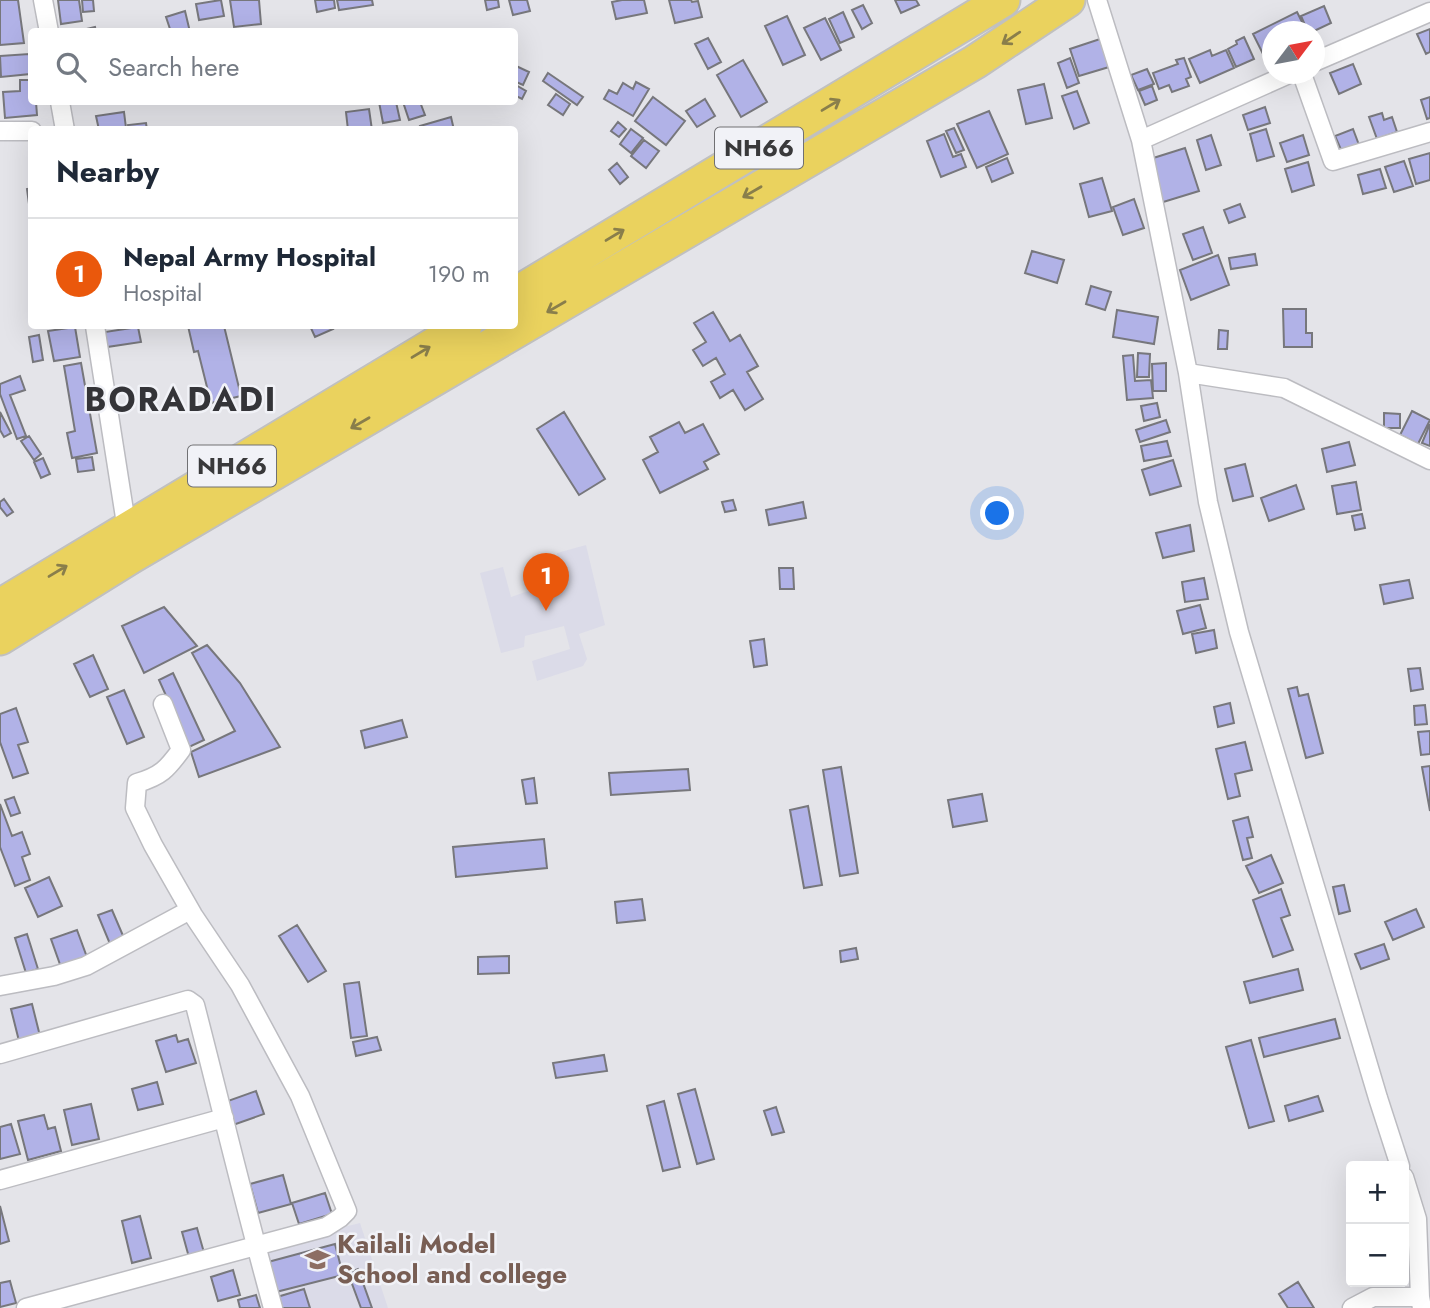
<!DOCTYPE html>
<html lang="en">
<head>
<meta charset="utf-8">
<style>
  :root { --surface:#fff; --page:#f2f2f3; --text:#1f2937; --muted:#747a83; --line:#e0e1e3; --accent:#ea580c }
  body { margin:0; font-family:Jost,sans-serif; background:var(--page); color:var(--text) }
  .controls { position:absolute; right:21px; bottom:21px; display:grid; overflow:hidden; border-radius:7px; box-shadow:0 7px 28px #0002 }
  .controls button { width:63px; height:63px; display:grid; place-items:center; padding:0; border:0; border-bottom:2px solid var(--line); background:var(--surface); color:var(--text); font:35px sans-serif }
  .compass { position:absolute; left:1262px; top:21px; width:63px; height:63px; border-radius:50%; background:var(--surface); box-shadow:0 7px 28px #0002; rotate:58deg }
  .you { position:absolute; left:998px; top:514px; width:24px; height:24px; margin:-18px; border:5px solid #fff; border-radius:50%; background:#1a73e8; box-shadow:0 0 0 10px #1a73e833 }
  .badge { display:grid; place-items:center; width:46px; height:46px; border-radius:50%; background:var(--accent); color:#fff; font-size:23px; font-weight:700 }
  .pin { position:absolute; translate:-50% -58px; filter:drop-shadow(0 2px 4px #0008) }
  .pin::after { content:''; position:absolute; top:37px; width:24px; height:21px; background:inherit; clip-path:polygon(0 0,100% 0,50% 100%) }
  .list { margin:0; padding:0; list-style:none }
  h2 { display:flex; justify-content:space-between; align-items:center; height:91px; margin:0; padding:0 28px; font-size:30px }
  h2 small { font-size:23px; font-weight:400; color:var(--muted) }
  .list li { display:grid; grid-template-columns:46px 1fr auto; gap:21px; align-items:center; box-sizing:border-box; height:112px; padding:0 28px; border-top:2px solid var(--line) }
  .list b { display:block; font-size:26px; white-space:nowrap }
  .list p { margin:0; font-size:23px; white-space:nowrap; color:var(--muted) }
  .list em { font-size:23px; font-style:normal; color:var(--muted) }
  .icon { flex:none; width:38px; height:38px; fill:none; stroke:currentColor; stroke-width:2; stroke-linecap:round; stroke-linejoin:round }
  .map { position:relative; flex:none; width:1430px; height:1308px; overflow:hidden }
  .search { position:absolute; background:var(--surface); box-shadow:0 7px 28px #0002; left:28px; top:28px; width:490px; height:77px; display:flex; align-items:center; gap:18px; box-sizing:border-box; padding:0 24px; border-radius:7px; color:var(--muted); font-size:26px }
  .panel { position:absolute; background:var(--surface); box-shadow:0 7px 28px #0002; left:28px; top:126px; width:490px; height:203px; border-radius:7px }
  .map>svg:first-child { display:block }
</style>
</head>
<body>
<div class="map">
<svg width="1430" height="1308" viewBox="0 0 1430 1308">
  <rect width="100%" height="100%" fill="#e4e4e9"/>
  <!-- built -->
  <path fill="#dbdbe8" d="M586,545L605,625L579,634L587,659L583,666L537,681L532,661L570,649L564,626L525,636L524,647L501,653L480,573L503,567L511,597L561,580L557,553Z
    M360,1223L388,1308H274L261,1248Z"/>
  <!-- building -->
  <path fill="#b1b2e7" stroke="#77777c" stroke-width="2" d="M0,0H18L24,43L0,45Z
    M58,0H79L82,21L61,24Z
    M82,0H93L94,11L83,12Z
    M221,0L224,16L199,20L196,4Z
    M230,0H259L261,24L234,27Z
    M315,0H334L335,8L317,12Z
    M337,0H372L373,5L339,10Z
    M485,0H498L499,7L487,10Z
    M509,0H527L530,11L513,15Z
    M622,0H644L647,13L616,19L612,2Z
    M669,0H691L692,2L698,1L702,17L675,23Z
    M895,0H916L919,5L901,13Z
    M863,5L872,23L862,29L852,10Z
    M1324,6L1331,23L1312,32H1308L1301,16Z
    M185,11L190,32H171L166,17Z
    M843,12L854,37L840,43L829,19Z
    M1297,12L1307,32H1272V57L1266,60L1253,34Z
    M787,16L805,55L783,65L765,26Z
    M825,18L841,50L821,60L804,28Z
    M95,27L96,32H74Z
    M1430,29V52L1426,54L1417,34Z
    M1244,37L1254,59L1236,67L1228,49L1237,44L1236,41Z
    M708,38L721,62L708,69L695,44Z
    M1100,39L1109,67L1079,76L1070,49Z
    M1210,50L1212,56L1226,50L1234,68L1200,83L1189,59Z
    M29,54L30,74L1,77L0,56Z
    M1070,58L1079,83L1067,88L1058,63Z
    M1184,58L1191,77L1186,79L1189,86L1172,92L1169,85L1159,89L1153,73L1178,64L1176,60Z
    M743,60L767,102L741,117L717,75Z
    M1353,64L1361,84L1339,94L1330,73Z
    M514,65L529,72L523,85L514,81Z
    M1147,69L1154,84L1138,90L1131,75Z
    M548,73L583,97L577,105L543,81Z
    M20,80H32V102H36L37,115L5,118L3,92L20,91Z
    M636,82L649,89L633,116L604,99L609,90L617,94L623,83L633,89Z
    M514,84L526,91L522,99L514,95Z
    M1044,84L1052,118L1026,124L1018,90Z
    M1152,86L1157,100L1145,105L1139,91Z
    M1077,91L1089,123L1074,129L1062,96Z
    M556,94L570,104L563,115L548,105Z
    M653,97L685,121L666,145L635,121Z
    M1430,97V118L1427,119L1421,100Z
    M705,99L715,116L697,127L686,111Z
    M379,102H396L400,120L383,123Z
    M403,102H420L425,115L409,120Z
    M1265,107L1270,123L1248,130L1243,115Z
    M369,109L372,130H348L346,112Z
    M989,111L1008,154L977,168L957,124Z
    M124,112L126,128L99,130L96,116Z
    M1382,113L1384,120L1392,117L1397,132L1377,139L1369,117Z
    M451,117L454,130H421L420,126Z
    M618,122L626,129L619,137L611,131Z
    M146,123L147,130H129L128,125Z
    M954,128L964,150L956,153L946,131Z
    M631,129L643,138L631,153L620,144Z
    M1266,129L1274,156L1257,161L1250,134Z
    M1353,129L1359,145L1342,152L1335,136Z
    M944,134L953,157L961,154L966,167L941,177L927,141Z
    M1211,135L1221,165L1206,170L1197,140Z
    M1303,135L1309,155L1287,162L1280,143Z
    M644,140L659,151L646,168L631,156Z
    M1185,148L1199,191L1160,203L1147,160Z
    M1430,153V180L1416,184L1409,159Z
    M1007,158L1013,173L992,182L986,167Z
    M1404,161L1413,186L1394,192L1385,167Z
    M1308,162L1314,185L1292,192L1285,169Z
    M617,163L628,177L620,184L609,170Z
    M1380,169L1386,188L1363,194L1358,175Z
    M1102,178L1112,211L1089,217L1080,184Z
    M32,188V219H31L27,189Z
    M1134,199L1144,228L1123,235L1113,207Z
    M1240,204L1245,217L1229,223L1224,210Z
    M1203,227L1212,253L1193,260L1183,234Z
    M1032,251L1064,260L1057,283L1025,273Z
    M1255,254L1257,265L1231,269L1229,258Z
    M1218,255L1229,285L1191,300L1180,270Z
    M1091,286L1111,292L1105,310L1086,304Z
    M1283,309H1306V333H1312V347H1284Z
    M1117,310L1158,317L1154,344L1113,337Z
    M713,312L730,341L740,335L758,366L747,372L763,399L745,410L733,390L720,398L711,382L725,374L716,358L703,366L693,350L706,342L694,323Z
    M188,326H224L241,396L211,403L198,351L194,352Z
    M310,326H331L333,329L315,337Z
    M75,327L80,357L54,361L48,331Z
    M138,327L141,342L107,347L105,332Z
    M1219,330L1228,331L1227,349H1218Z
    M39,335L43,360L33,362L29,337Z
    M1138,353L1150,354L1149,377H1137Z
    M1133,355L1135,381L1151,380L1153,398L1127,400L1123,356Z
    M81,363L97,453L72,458L67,433L75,431L64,366Z
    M1166,363V391H1153L1152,364Z
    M20,376L25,390L10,395L26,436L17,439L0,394V384Z
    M1157,403L1160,417L1144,421L1141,406Z
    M1412,411L1430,420L1418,444L1400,435Z
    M0,412L11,433L4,437L0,430Z
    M564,412L605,479L579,495L537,429Z
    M1384,413L1400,414V428H1384Z
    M1166,420L1170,432L1140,442L1136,430Z
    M679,422L685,433L703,424L719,454L704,462L708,469L660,493L643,460L658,452L650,437Z
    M1430,424V446L1422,443Z
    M29,436L41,454L34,460L21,441Z
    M1167,441L1171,456L1144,461L1141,446Z
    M1349,442L1355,465L1327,472L1322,449Z
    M92,457L94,470L78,472L76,459Z
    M43,458L50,474L41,478L34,462Z
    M1173,460L1181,486L1150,495L1142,470Z
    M1245,464L1253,496L1233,501L1225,469Z
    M1356,482L1361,510L1337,514L1332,486Z
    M1296,485L1304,509L1269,521L1261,498Z
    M4,499L13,512L7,516L0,507V502Z
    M733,500L736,510L725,512L722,502Z
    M803,502L806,518L769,525L766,510Z
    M1362,514L1365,528L1355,530L1352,516Z
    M1190,525L1194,551L1163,558L1156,533Z
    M779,568H793L794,589H780Z
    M1204,578L1208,599L1185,602L1182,582Z
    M1409,580L1413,598L1384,604L1380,585Z
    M1200,605L1206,628L1183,634L1177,611Z
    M164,607L197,646L144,673L122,626Z
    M1214,630L1217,648L1196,653L1192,634Z
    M764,639L767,665L754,667L750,641Z
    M207,645L240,683L280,747L199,777L191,752L235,731L192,653Z
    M93,655L108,689L90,697L74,664Z
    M1420,668L1423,689L1411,691L1408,669Z
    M173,673L204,740L189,747L159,680Z
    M1297,687L1299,696L1308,694L1323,753L1306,758L1288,689Z
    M124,690L144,737L127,744L107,697Z
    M1230,703L1234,723L1218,727L1214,707Z
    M1425,705L1427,724L1415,725L1414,706Z
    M16,708L28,742L18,745L28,773L13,778L0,742V714Z
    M402,720L407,737L365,748L361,731Z
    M1430,731V754L1421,755L1418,732Z
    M1245,742L1252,770L1235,774L1240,796L1228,799L1216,749Z
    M1430,766V811L1422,767Z
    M841,767L858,873L840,876L823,770Z
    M688,769L690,790L611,795L609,773Z
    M534,778L537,803L526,804L522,780Z
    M982,794L987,821L953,827L948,800Z
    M14,797L20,813L11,816L5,800Z
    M0,804L12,836L22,832L30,854L22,857L30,880L15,886L0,847Z
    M808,806L822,885L804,888L790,810Z
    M1248,817L1253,837L1247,838L1252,858L1243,860L1233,821Z
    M544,839L547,868L456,877L453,847Z
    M1271,855L1283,883L1259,893L1246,866Z
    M49,877L62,906L38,917L25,888Z
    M1344,885L1350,911L1339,914L1333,887Z
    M1281,889L1290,915L1281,918L1293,950L1273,957L1253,900Z
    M642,899L645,920L617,923L615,902Z
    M1416,909L1424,927L1393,940L1385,922Z
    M112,910L124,938L110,944L98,915Z
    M297,925L326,971L308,982L279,936Z
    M77,930L88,960L62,970L51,939Z
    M27,934L38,969L26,973L15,938Z
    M1384,944L1389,959L1361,969L1355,954Z
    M856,948L858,959L841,962L840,951Z
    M509,956V973L478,974V957Z
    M1298,969L1303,990L1250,1003L1244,982Z
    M359,982L367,1036L351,1038L344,984Z
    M32,1004L40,1036L19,1041L11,1009Z
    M1335,1019L1340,1038L1264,1057L1259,1038Z
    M176,1035L178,1042L188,1039L196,1063L166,1072L156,1041Z
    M377,1037L381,1050L356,1056L353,1042Z
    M1251,1040L1274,1121L1249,1128L1226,1047Z
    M604,1055L607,1071L556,1078L553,1063Z
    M157,1082L163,1104L138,1110L132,1089Z
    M695,1089L714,1159L697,1164L678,1094Z
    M256,1091L264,1114L233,1125L225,1102Z
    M1318,1096L1323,1111L1289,1121L1285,1106Z
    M664,1101L680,1167L663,1171L647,1106Z
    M91,1104L99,1139L72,1145L64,1110Z
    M776,1107L784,1132L772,1135L764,1111Z
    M44,1115L48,1129L55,1127L61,1151L28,1160L18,1121Z
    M11,1124L20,1154L0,1159V1127Z
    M283,1175L291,1204L258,1213L250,1184Z
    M325,1193L332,1214L299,1224L292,1203Z
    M0,1206L9,1241L0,1244Z
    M140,1216L151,1258L132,1263L122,1221Z
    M197,1228L205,1256L190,1261L182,1232Z
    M335,1244L343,1275L276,1292L268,1262Z
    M358,1269L372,1308H361L348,1273Z
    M233,1270L240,1295L218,1301L211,1277Z
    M10,1281L16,1303L0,1307V1283Z
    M1298,1282L1314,1308H1288L1279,1294Z
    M304,1289L310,1308H280L277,1297Z
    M256,1295L260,1308H240L238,1300Z"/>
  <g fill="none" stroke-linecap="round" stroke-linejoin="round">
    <defs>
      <path id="street" d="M43,0L49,32
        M1097,0L1141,140L1188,373L1208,502L1239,632L1378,1098L1400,1166
        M1314,62L1430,12
        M1302,74L1333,161L1430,132
        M60,102L65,130
        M0,131H32
        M1141,140L1289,74
        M95,326L127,530
        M1188,373L1284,388L1430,460
        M0,986L54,976L86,966L190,910
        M0,1054L188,1000L195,1005C221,1106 245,1207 273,1308
        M1404,1177L1417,1219L1420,1297L1422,1308
        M0,1180L224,1118
        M26,1308L326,1227L340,1218L347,1211L300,1096L240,985L193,915L153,845L135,808L137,783C161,776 167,769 181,750L163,704
        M1352,1308L1373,1297H1420"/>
      <path id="highway" d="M514,295L1003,0
        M0,606L465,326
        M0,638L132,556L975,62L1068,0"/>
    </defs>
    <!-- street casing -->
    <use href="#street" stroke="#bcbcc1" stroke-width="21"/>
    <!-- highway casing -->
    <use href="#highway" stroke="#c0c0c0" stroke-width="37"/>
    <!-- street -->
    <use href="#street" stroke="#fff" stroke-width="18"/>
    <!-- highway -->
    <use href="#highway" stroke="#ead25e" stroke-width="33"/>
  </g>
  <!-- one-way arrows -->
  <defs><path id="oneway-shaft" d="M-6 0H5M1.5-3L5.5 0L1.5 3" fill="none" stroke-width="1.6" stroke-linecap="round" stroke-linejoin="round" transform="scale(1.75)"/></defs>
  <g stroke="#897e4b">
    <use href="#oneway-shaft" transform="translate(1011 38) rotate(146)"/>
    <use href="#oneway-shaft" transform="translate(831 105) rotate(-31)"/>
    <use href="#oneway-shaft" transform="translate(752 192) rotate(150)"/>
    <use href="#oneway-shaft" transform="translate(615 235) rotate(-31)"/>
    <use href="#oneway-shaft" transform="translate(556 307) rotate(150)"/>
    <use href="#oneway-shaft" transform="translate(421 352) rotate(-31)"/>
    <use href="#oneway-shaft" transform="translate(360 423) rotate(150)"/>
    <use href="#oneway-shaft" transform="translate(58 571) rotate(-31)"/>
  </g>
  <!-- icons -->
  <defs>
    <symbol id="school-bare" viewBox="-9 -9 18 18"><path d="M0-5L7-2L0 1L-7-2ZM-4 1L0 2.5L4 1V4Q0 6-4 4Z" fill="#8d6e63" stroke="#f1f2f7" stroke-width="2.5" paint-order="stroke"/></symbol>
  </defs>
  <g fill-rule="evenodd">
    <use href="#school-bare" x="300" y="1242" width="35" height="35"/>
  </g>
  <g text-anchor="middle" stroke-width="5" stroke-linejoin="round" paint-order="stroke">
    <!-- shield labels -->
    <g fill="#f1f2f7" stroke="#707073" stroke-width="2">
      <rect x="715" y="127.5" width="88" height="41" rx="5"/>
      <rect x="188" y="445.5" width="88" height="41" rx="5"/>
    </g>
    <g font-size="24" font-weight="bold" fill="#39393b">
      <text x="759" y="156">NH66</text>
      <text x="232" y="474">NH66</text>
    </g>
    <!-- education labels -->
    <g font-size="26" font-weight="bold" fill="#785e54" stroke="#f1f2f7" text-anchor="start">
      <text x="337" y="1253">Kailali Model<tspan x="337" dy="30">School and college</tspan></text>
    </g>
    <!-- district labels -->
    <g font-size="33" font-weight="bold" letter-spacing="2" fill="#343438" stroke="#f1f2f7">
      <text x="181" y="411">BORADADI</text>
    </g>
  </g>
</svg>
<div class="controls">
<button>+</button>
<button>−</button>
</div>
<svg class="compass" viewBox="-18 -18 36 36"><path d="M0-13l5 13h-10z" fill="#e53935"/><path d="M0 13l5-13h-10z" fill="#747a83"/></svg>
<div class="you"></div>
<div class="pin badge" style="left:546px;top:611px">1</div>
<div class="search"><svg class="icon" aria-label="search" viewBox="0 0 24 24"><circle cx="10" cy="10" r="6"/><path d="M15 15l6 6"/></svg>Search here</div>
<section class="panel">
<h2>Nearby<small></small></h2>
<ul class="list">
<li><span class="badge">1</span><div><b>Nepal Army Hospital</b><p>Hospital</p></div><em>190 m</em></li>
</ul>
</section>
</div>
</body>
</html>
